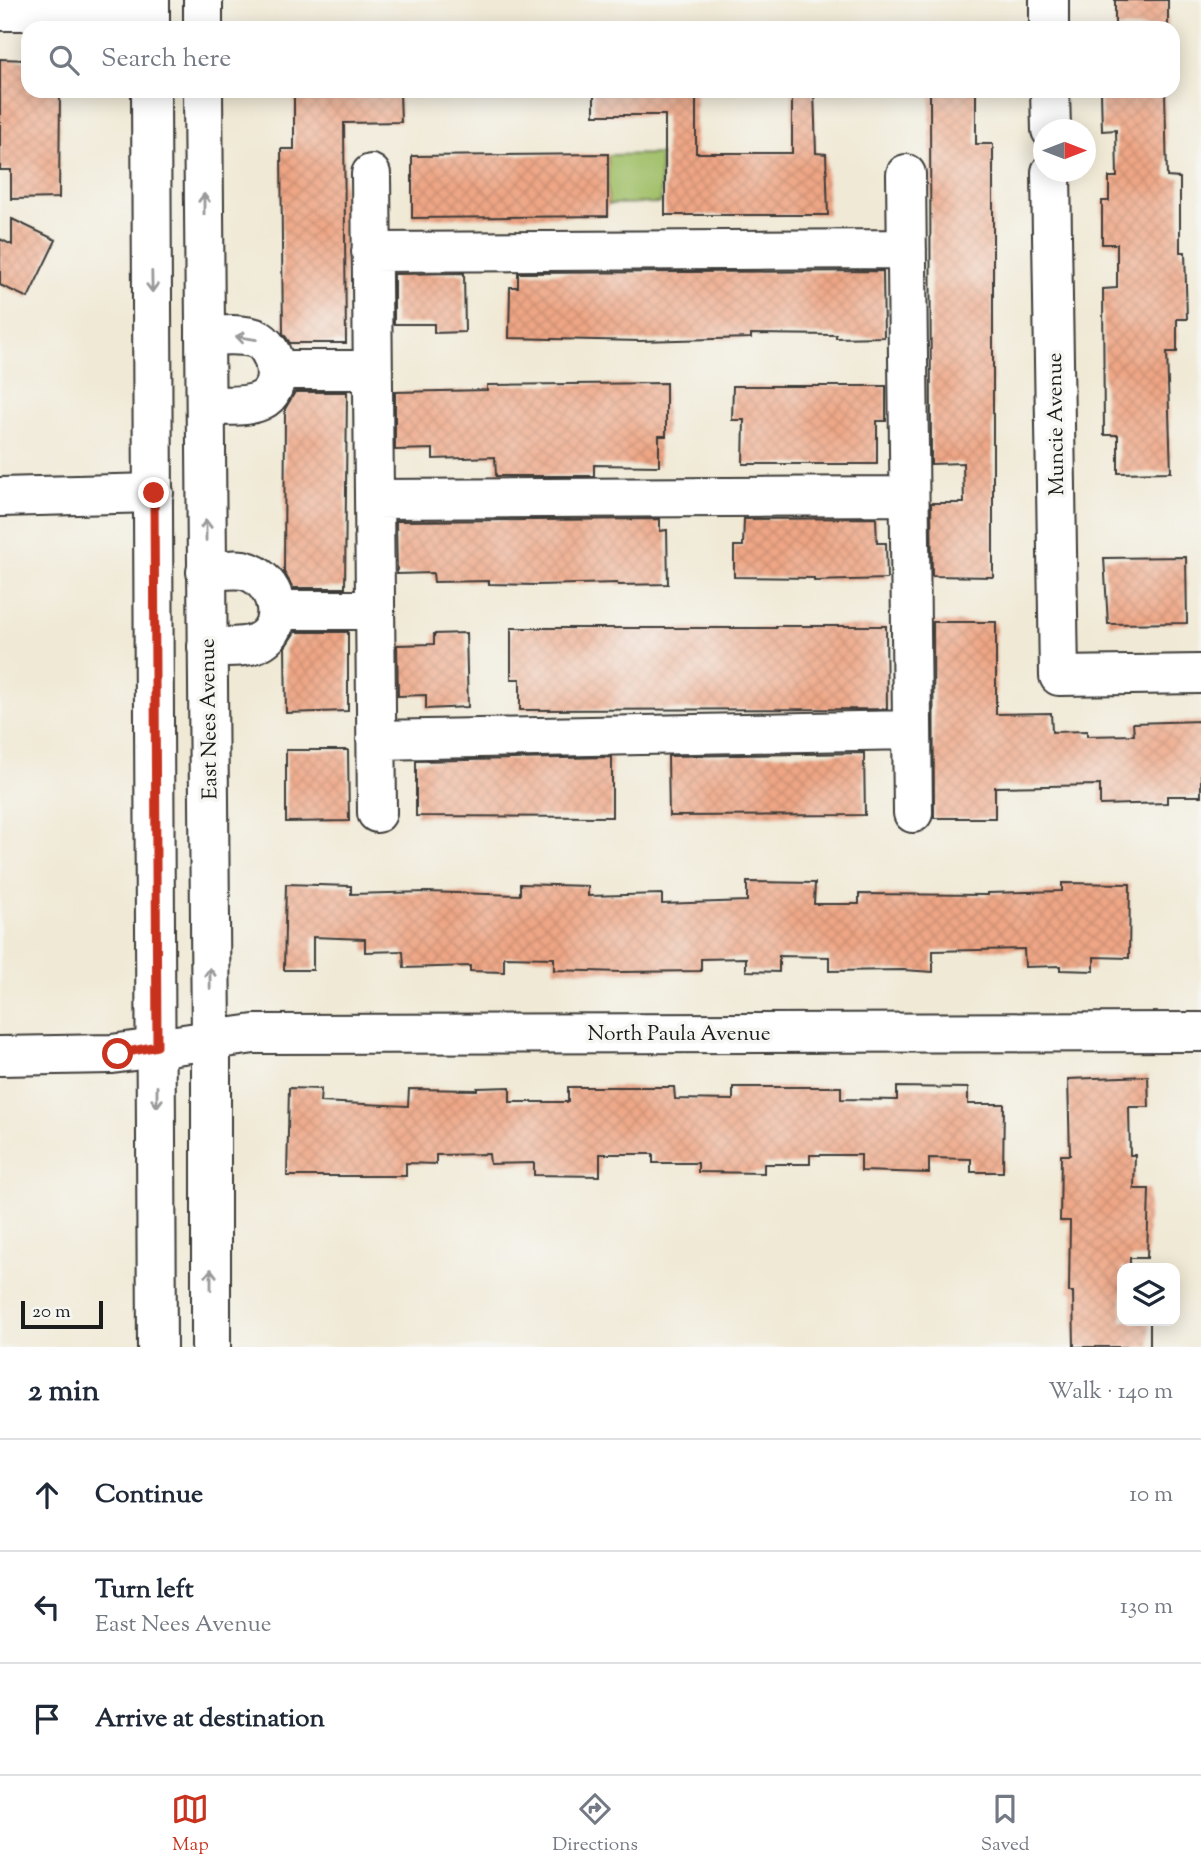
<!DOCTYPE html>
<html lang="en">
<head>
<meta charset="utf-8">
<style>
  :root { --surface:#fff; --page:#f2f2f3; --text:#1f2937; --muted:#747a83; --line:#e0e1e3; --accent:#c8321e }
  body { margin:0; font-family:"Sorts Mill Goudy",serif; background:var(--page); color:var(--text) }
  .controls { position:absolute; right:21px; bottom:21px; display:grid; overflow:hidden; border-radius:14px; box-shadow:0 4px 18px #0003 }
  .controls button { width:63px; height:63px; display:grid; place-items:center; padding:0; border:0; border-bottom:2px solid var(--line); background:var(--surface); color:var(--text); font:35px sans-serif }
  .compass { position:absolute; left:1033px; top:119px; width:63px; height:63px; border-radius:50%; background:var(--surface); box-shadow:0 4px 18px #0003; rotate:90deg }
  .scale { position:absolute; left:21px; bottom:18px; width:82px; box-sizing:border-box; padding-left:7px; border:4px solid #1c1c1c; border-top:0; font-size:19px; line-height:24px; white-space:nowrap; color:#1c1c1c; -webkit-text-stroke:5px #f6f6f2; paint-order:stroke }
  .stop { position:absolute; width:21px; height:21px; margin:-16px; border:5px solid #c8321e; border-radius:50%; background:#fff }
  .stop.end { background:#c8321e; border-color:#fff; box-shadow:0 2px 7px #0008 }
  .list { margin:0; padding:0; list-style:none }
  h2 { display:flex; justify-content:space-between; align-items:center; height:91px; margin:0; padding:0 28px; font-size:30px }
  h2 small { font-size:23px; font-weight:400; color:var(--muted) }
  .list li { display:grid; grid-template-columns:46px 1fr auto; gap:21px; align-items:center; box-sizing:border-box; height:112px; padding:0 28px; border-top:2px solid var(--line) }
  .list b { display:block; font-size:26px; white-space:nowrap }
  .list p { margin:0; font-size:23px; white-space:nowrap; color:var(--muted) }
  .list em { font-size:23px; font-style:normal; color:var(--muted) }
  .icon { flex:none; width:38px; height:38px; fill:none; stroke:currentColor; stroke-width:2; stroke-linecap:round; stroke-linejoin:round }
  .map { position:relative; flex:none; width:1201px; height:1347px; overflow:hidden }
  .search { position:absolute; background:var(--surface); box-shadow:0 4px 18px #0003; left:21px; right:21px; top:21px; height:77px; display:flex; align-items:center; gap:18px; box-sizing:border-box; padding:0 24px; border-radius:21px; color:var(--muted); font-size:26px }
  .sheet { height:427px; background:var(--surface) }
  nav { display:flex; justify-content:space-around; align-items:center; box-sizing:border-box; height:98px; border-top:2px solid var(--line); background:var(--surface); font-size:19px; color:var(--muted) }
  nav a { display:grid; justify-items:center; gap:4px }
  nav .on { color:var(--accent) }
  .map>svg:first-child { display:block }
</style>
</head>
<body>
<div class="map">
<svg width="1201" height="1347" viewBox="0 0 1201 1347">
  <defs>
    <pattern id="building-cross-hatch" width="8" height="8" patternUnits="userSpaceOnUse" patternTransform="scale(1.75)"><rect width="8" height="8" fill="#eea685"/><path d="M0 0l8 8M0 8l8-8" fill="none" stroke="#cc8e72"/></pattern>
  </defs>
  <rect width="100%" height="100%" fill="#f6f6f2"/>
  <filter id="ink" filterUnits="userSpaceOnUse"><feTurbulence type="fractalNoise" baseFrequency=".0143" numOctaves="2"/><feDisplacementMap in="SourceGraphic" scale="14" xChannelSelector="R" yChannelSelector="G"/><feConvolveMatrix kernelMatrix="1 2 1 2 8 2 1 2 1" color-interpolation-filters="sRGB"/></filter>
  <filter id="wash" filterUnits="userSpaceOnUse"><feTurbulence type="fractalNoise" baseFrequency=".00686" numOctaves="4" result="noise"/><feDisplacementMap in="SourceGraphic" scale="28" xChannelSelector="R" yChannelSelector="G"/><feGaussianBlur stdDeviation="1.57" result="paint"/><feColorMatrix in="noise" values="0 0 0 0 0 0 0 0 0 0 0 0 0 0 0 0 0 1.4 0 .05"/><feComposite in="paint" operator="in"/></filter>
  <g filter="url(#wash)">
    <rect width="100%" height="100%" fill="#f0e9d5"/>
    <!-- pitch -->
    <path fill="#a0bf67" stroke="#5e6e42" stroke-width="2" d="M660,154L661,203L608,204V155Z"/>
    <g id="blocks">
      <!-- building -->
      <path fill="url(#building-cross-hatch)" d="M1115,0H1168V28H1115Z
        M0,59L28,60V91H60L59,198L11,199V170H0Z
        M294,91L400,92L401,122L344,123L346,343H290L283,333L281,149H294Z
        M594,91H696V153H792V91H814L816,153L826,154L828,215H665V115H594Z
        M930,91H976V144H993V577L932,576L931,503H964L963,463L931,464Z
        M1101,91H1165L1167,177L1180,178V252H1185L1187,319H1177V352H1167L1171,472L1118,473V435H1104L1103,289L1117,288V244H1102V201H1109V177H1117L1116,130L1102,131Z
        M608,154V216L412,218V156Z
        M12,219L56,240L28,298L0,285V239L12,245Z
        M883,271L884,337L836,338V335L751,334V338L640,341L509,338L510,287H518V273Z
        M464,273L465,332L434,333V324H394V274Z
        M666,383V436H659V466L594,465V476H496L495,457L433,459V449L395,450V392L487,390V385Z
        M733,386H886V421H877V464H743L744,420H732Z
        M295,392H347L345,588H293L284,572L285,409Z
        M876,518L877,543H886L887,579L814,581V578L734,577V546H743L744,519Z
        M660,519V531L667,530L668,584L618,585L617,583L537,585L489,584V581L434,582L433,573L397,574L396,521Z
        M1186,557L1187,623L1108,624L1104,558Z
        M933,622H996V714L1051,713L1052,732L1087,731V736L1134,735L1133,723L1201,721V796H1167V803L1100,805V785L995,787V818H934Z
        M776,626H886L887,709L520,710V679H511V628H776Z
        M295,632H348V711L286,713L285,647Z
        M466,633L468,707L426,709V695L398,696L397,645L434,644V634Z
        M286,750H348L349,821L286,822Z
        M864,753L865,815L669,816L668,756Z
        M612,757V817L416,816V761Z
        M747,882L815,883L814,904H859V894L988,895V893L1062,891V883L1130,884L1129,958L1094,957V971L1060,970V966L1025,967L1024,949L933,951V972L903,970L829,971V957L779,956V972L746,971V958L701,959V971L621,972L554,970V958L504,957V972L470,971V966L404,968L403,951L365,952V939L313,937V970H284L286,884L351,886V894L427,892L520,895V884L588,886V896L662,894V904L747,901Z
        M1148,1076L1149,1107H1129L1130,1155H1135L1134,1189H1149L1147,1258H1130V1268H1122V1321H1150V1347H1074L1073,1292H1069L1070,1221H1060L1061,1155H1070L1068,1079Z
        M510,1087V1102H568V1087H674L675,1099L733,1100V1087H841V1099L897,1100V1087L968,1088V1104H1004L1003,1172H971V1159L929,1158V1173L861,1171V1155H810V1164H764V1173L698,1172V1163H653V1154H600V1176L534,1175V1163L490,1164L489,1154L436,1155V1164L406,1163V1176H287L289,1088L321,1089L320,1102L408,1106L409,1089L477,1090V1088Z"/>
    </g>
  </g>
  <g filter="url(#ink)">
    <use href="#blocks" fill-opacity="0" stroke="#3c3b38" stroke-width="2"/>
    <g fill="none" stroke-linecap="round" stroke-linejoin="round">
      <defs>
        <path id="minor" d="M1049,0V28
          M0,11H150
          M1050,91L1051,130
          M1051,172L1059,676L1201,674
          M371,174L377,813
          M906,174L913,813
          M371,252L907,249
          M205,336C220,336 240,333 255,338C278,347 285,390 260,401C245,408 222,405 206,406
          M276,370H373
          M0,497L154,493
          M374,499L909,496
          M206,572C217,571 232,568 243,570C277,577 291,628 256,643C242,649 221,646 207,647
          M278,610H375
          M376,740L912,730
          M0,1056L112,1054L254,1034L1201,1032"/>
        <path id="major" d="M150,0V28
          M203,0V28
          M151,91L157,1347
          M203,91L211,1039V1347"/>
      </defs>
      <!-- minor casing -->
      <use href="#minor" stroke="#3c3b38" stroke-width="42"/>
      <!-- major casing -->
      <use href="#major" stroke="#3c3b38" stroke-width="42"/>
      <!-- minor -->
      <use href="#minor" stroke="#fff" stroke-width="38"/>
      <!-- major -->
      <use href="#major" stroke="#fff" stroke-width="38"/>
    </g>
    <!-- one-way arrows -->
    <defs><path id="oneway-shaft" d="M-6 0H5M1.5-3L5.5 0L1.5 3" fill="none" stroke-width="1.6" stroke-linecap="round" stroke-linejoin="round" transform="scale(1.75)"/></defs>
    <g stroke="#999">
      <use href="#oneway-shaft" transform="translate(204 204) rotate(-90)"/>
      <use href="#oneway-shaft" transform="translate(152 282) rotate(89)"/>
      <use href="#oneway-shaft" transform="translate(246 338) rotate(-171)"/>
      <use href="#oneway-shaft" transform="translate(206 530) rotate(-90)"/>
      <use href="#oneway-shaft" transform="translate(210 978) rotate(-91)"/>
      <use href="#oneway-shaft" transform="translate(157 1097) rotate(90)"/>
      <use href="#oneway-shaft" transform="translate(211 1279) rotate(-90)"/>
    </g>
  </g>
  <g fill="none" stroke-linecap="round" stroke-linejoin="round" filter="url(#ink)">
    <!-- route -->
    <path stroke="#c8321e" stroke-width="9" d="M118,1054L157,1046L154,493"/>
  </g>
  <g text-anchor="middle" stroke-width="7" stroke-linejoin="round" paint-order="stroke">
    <!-- street labels -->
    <g font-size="21" fill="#1c1c1c" stroke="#f6f6f2">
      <text transform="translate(1055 424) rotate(-91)" y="7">Muncie Avenue</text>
      <text transform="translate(208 719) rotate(-91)" y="7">East Nees Avenue</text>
      <text x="679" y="1040">North Paula Avenue</text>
    </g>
  </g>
</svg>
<div class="controls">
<button><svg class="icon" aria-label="layers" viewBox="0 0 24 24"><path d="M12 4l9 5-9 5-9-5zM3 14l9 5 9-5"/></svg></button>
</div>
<svg class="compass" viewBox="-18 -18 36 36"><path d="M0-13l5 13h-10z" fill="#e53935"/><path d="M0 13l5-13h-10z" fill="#747a83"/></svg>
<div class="scale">20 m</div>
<div class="stop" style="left:118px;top:1054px"></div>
<div class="stop end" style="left:154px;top:493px"></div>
<div class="search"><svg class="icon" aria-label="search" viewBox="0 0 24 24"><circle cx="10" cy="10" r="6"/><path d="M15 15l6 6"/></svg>Search here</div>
</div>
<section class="sheet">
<h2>2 min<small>Walk · 140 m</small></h2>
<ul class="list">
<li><svg class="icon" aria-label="ahead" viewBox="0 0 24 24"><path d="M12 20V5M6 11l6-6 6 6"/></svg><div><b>Continue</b></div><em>10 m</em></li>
<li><svg class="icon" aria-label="left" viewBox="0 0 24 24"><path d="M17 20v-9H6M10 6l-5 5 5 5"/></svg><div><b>Turn left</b><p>East Nees Avenue</p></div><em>130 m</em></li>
<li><svg class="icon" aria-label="arrive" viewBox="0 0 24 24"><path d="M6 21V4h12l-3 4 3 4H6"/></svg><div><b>Arrive at destination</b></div></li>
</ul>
</section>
<nav>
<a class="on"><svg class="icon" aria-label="map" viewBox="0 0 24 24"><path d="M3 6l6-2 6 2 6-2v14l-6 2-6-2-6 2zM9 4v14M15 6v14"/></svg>Map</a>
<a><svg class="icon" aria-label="directions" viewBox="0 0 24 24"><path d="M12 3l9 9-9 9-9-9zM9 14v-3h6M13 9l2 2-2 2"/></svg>Directions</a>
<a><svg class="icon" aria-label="saved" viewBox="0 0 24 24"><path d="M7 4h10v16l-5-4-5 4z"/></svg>Saved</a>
</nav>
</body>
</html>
